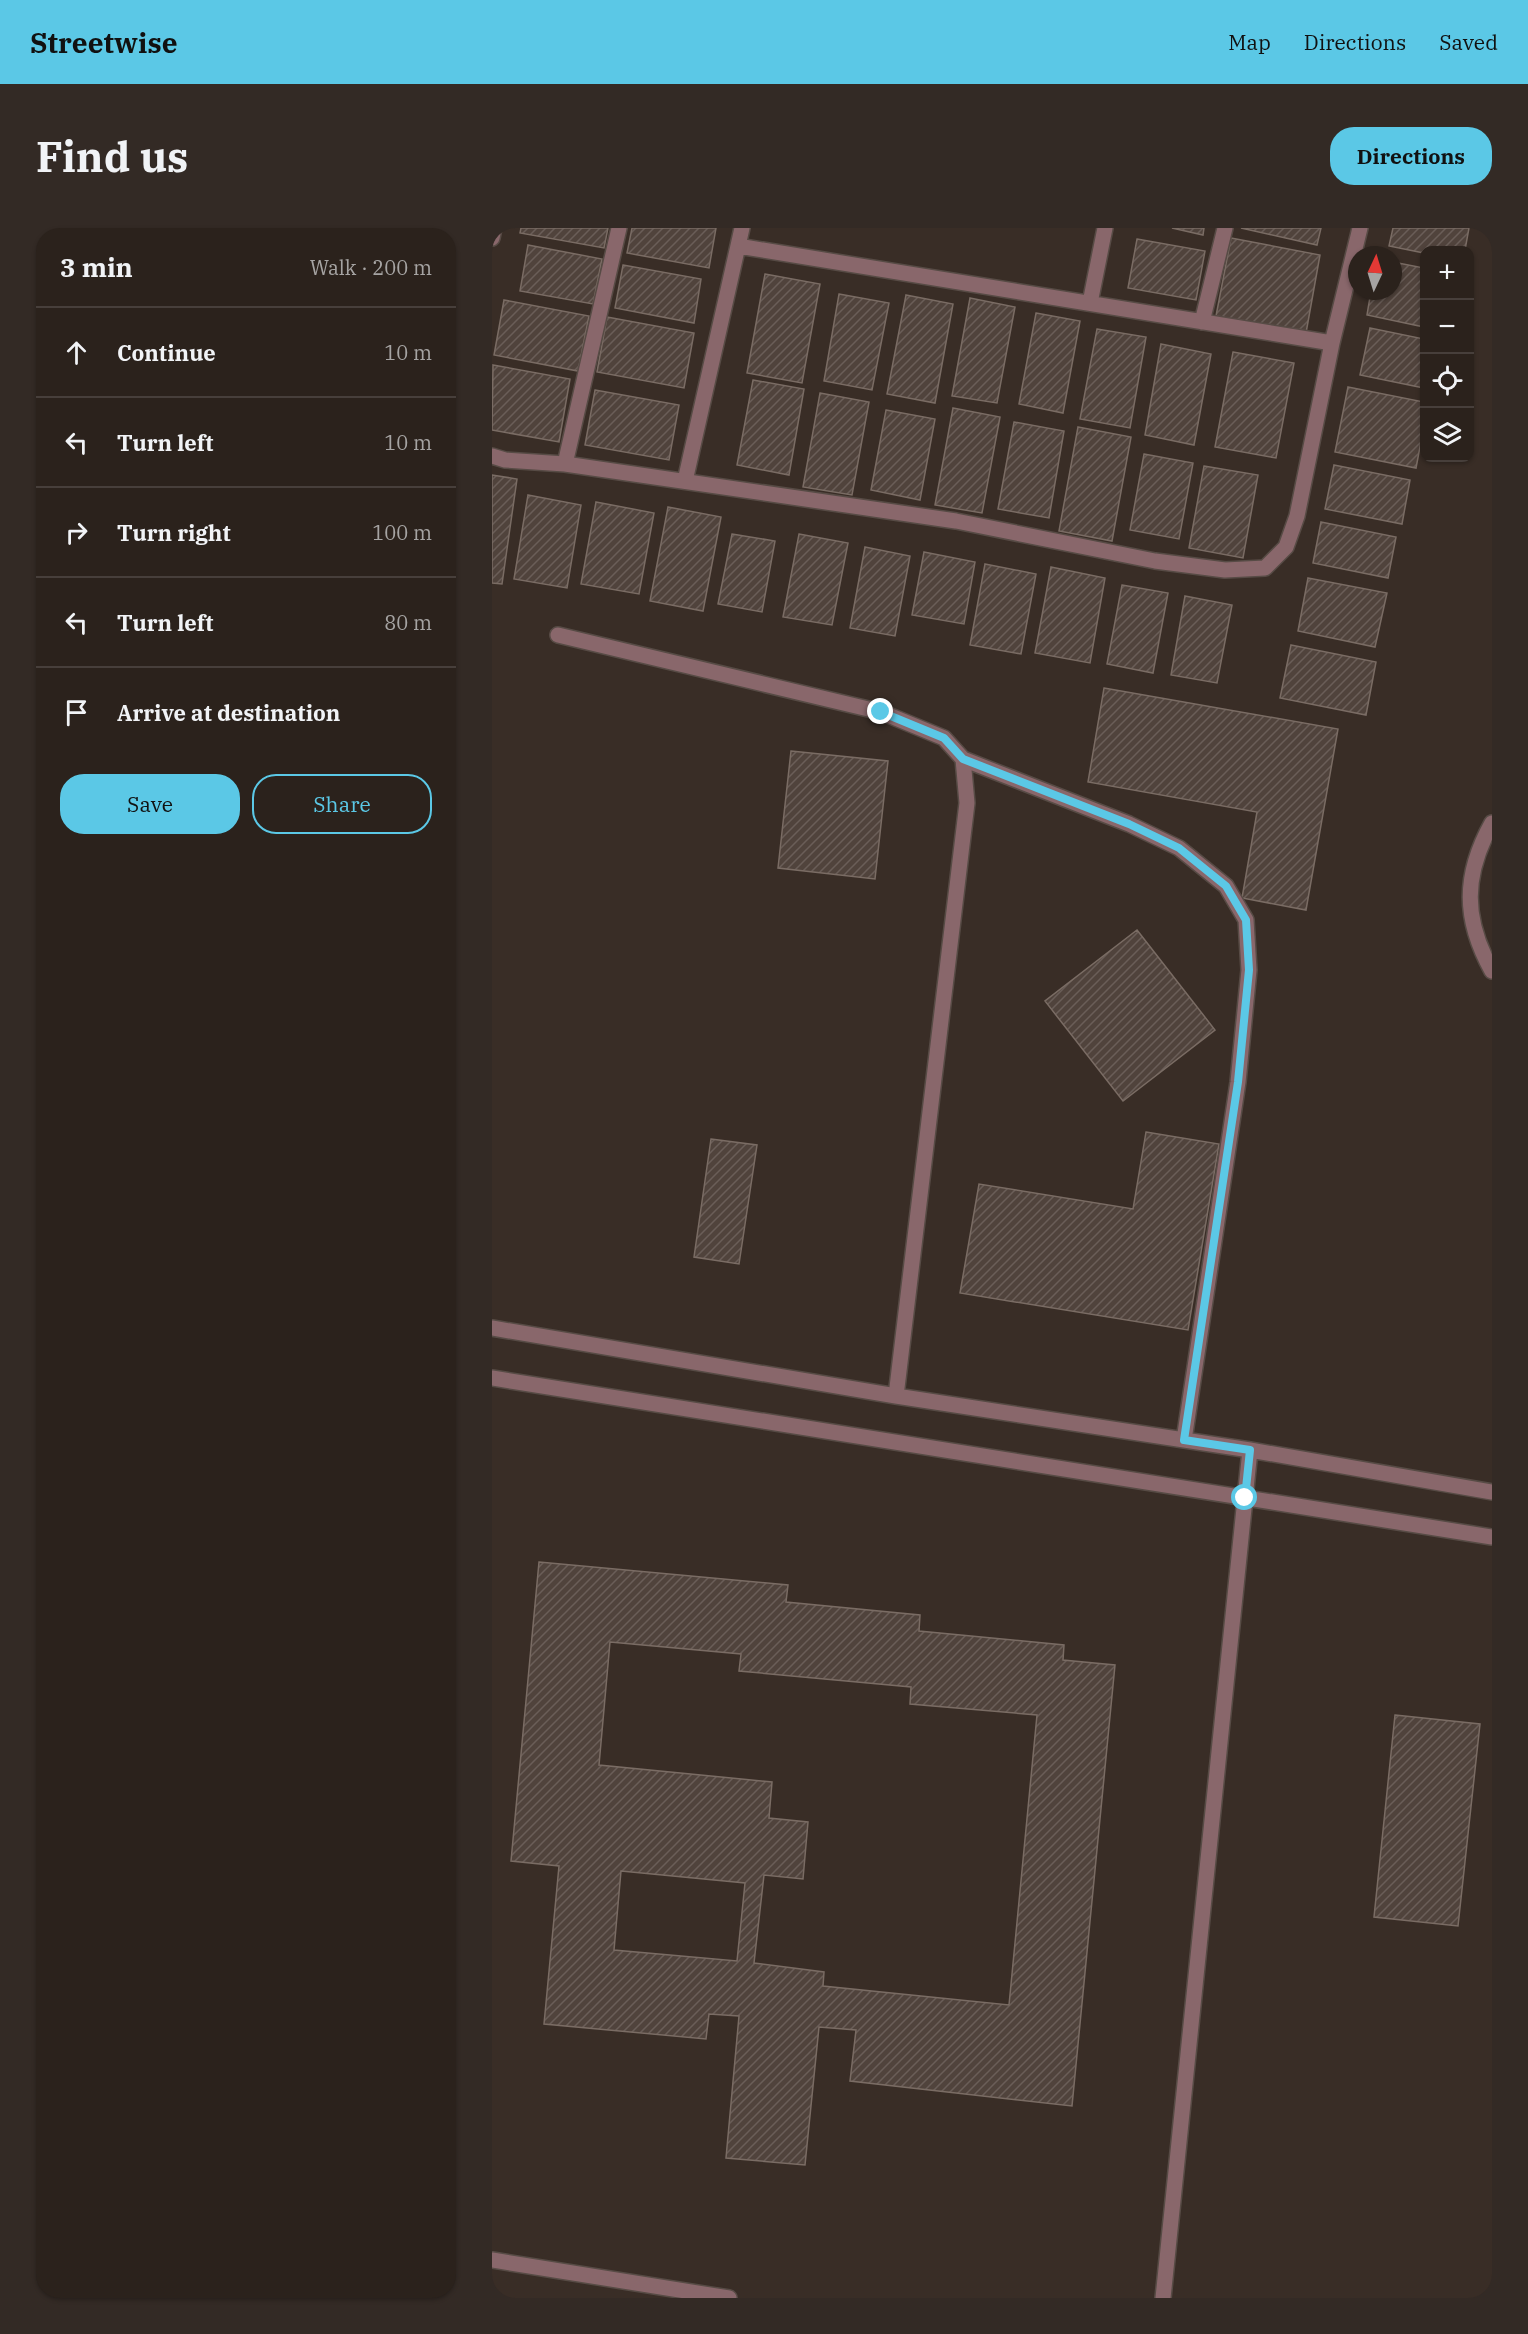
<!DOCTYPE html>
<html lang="en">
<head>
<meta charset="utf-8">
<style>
  :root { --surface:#2b221c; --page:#332a25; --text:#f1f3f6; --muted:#a6a4a3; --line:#473f3b; --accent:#5bc8e6 }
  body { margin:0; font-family:"IBM Plex Serif",serif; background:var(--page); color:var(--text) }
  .controls { position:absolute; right:18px; top:18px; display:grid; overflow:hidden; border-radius:12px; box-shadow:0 2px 4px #0004 }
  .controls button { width:54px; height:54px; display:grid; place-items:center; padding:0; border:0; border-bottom:2px solid var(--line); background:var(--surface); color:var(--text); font:30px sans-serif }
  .compass { position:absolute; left:856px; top:18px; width:54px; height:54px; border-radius:50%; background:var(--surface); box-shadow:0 2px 4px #0004; rotate:4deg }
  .stop { position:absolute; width:18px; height:18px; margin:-14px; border:4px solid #5bc8e6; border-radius:50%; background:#fff }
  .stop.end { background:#5bc8e6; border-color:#fff; box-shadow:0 2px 6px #0008 }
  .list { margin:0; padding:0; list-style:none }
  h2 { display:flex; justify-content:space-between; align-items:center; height:78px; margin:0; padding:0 24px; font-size:26px }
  h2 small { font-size:20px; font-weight:400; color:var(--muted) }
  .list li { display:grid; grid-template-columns:39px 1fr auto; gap:18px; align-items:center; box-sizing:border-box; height:90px; padding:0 24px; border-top:2px solid var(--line) }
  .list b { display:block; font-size:22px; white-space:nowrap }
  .list em { font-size:20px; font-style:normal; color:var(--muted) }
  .actions { display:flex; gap:12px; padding:18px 24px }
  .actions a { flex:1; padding:14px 0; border:2px solid var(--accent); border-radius:24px; text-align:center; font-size:21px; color:var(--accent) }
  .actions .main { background:var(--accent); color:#111 }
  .icon { flex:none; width:33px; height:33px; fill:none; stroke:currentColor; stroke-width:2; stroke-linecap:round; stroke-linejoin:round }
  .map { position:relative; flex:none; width:1000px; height:2070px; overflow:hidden; border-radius:24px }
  header { display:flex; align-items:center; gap:36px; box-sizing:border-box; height:84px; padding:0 30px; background:var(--accent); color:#111 }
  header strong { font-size:28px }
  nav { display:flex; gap:33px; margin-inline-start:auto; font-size:21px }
  .intro { display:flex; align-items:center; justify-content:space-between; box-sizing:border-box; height:144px; padding:0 36px }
  h1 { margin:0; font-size:42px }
  .button { padding:15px 27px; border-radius:24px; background:var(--accent); color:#111; font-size:21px; font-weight:700 }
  main { display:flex; gap:36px; padding:0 36px }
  aside { flex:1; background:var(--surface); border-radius:24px; box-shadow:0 2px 4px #0004 }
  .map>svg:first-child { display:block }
</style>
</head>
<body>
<header>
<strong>Streetwise</strong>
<nav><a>Map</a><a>Directions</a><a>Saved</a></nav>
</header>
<div class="intro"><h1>Find us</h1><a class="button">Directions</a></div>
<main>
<aside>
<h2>3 min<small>Walk · 200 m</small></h2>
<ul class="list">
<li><svg class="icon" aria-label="ahead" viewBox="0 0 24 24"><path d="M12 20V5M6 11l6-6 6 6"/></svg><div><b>Continue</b></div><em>10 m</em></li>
<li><svg class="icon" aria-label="left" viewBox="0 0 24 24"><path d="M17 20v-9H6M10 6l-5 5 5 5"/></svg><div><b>Turn left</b></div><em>10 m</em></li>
<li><svg class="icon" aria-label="right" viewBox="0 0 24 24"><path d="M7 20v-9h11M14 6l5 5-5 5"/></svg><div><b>Turn right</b></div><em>100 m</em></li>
<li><svg class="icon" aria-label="left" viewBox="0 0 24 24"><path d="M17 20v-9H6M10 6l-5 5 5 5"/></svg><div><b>Turn left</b></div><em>80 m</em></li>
<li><svg class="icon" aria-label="arrive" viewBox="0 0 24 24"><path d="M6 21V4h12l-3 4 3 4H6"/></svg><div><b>Arrive at destination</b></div></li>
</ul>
<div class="actions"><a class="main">Save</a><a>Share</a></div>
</aside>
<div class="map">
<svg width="1000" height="2070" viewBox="0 0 1000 2070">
  <defs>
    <pattern id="building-hatch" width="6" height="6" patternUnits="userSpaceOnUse" patternTransform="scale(1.5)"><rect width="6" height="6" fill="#50433c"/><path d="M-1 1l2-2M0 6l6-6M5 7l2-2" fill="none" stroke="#6a5e58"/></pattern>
  </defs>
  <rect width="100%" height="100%" fill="#392d26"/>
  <!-- building -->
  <path fill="url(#building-hatch)" stroke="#7a6c64" stroke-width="1.5" fill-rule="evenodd" d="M29,0H116L112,20L28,5Z
    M140,0H224L217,40L135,25Z
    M680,0H712L711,7Z
    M749,0H829L825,17Z
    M901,0H977L973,22H932V25L897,18Z
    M739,10L828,27L814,105L724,88Z
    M645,11L713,23L704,72L636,60Z
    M36,17L110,31L101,76L28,63Z
    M901,34L932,40V99L875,87L879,63H901Z
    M131,37L209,51L202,95L123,80Z
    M273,46L328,56L310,155L255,145Z
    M347,66L397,75L380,162L332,153Z
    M414,67L461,76L443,175L395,166Z
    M478,70L523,79L505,175L460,168Z
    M12,72L97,88L86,143L2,127Z
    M544,85L588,93L571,185L527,176Z
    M115,89L202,105L192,160L105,144Z
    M878,100L932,111V160L868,147Z
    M605,101L654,109L638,200L588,191Z
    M669,116L719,126L702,217L653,207Z
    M741,124L802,135L784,230L723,219Z
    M1,137L78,151L67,214L0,202Z
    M261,152L312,161L297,247L245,237Z
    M856,159L932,174V198L924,240L843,224Z
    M103,162L187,177L177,232L93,217Z
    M328,165L377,174L360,267L311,259Z
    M461,180L508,189L490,285L443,277Z
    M394,182L443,191L428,272L379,262Z
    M522,194L572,203L557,290L506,281Z
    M586,199L639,209L620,313L567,303Z
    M652,226L701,235L687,311L638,302Z
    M842,237L918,252L910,296L833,281Z
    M712,238L766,247L751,330L697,320Z
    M0,247L25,251L10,356L0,355Z
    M36,267L89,277L75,360L22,351Z
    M104,274L162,285L147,366L89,356Z
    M176,279L229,289L211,383L158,373Z
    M829,294L904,309L896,350L821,335Z
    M240,306L283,313L270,384L226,376Z
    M307,306L356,315L340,397L291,389Z
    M373,319L418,328L403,408L358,400Z
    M432,324L483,334L472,396L420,387Z
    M493,336L544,346L529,426L478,417Z
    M559,339L613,350L598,435L543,425Z
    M816,350L895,365L883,419L806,403Z
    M630,357L676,365L661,445L615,436Z
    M693,368L740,377L725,455L679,447Z
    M799,417L884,434L874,487L788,470Z
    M612,460L846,501L814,682L750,670L765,584L596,554Z
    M299,523L396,533L383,651L286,640Z
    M645,702L723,802L631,873L553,773Z
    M654,904L727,916L696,1102L468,1065L487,956L641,981Z
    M219,911L265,917L247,1036L202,1029Z
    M47,1334L296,1357L294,1374L428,1387L427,1403L572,1417L571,1432L623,1437L580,1878L358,1853L364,1802L327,1799L313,1937L234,1930L247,1788L217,1786L214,1811L52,1796L67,1638L19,1633ZM118,1414L249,1426L247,1443L419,1459L418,1476L545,1487L517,1777L331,1758L332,1744L262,1735L272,1647L311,1651L316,1594L277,1590L280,1554L107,1537ZM129,1643L253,1655L245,1733L122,1722Z
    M903,1487L988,1496L966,1698L882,1689Z"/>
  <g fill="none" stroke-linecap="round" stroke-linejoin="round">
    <defs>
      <path id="minor" d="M0,10L2,0
        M246,18L840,115
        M598,75L613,0
        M710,94L733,0
        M0,228L13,232L73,236L464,293L663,333L733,342L773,340L794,319L805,288L840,115L868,0
        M73,236L127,0
        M193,253L250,0
        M66,407L389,484L452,510L471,531L475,575L404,1168
        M471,531L637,596L687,620L734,658L754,692L757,742L746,854L692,1212
        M1000,595C971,647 971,691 1000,743
        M0,1100L404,1168L758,1222L1000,1264
        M0,1150L1000,1309
        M0,2032L237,2070
        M671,2070L758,1222"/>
    </defs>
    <!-- minor casing -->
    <use href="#minor" stroke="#574b45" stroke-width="18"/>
    <!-- minor -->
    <use href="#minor" stroke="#89676b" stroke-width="15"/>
  </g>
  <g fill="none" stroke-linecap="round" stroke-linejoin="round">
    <!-- route -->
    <path stroke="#5bc8e6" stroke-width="8" d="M389,484L452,510L471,531L637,596L687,620L734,658L754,692L757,742L746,854L692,1212L758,1222L753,1270"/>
  </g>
</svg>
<div class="controls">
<button>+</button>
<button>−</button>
<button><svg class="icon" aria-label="locate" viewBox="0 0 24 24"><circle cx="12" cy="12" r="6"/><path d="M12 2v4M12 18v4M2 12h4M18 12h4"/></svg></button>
<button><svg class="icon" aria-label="layers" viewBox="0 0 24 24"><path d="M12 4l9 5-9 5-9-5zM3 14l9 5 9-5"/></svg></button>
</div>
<svg class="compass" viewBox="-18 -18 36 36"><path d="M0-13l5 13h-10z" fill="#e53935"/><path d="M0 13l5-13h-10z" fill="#a6a4a3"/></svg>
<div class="stop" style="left:753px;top:1270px"></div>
<div class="stop end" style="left:389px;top:484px"></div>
</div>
</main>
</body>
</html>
